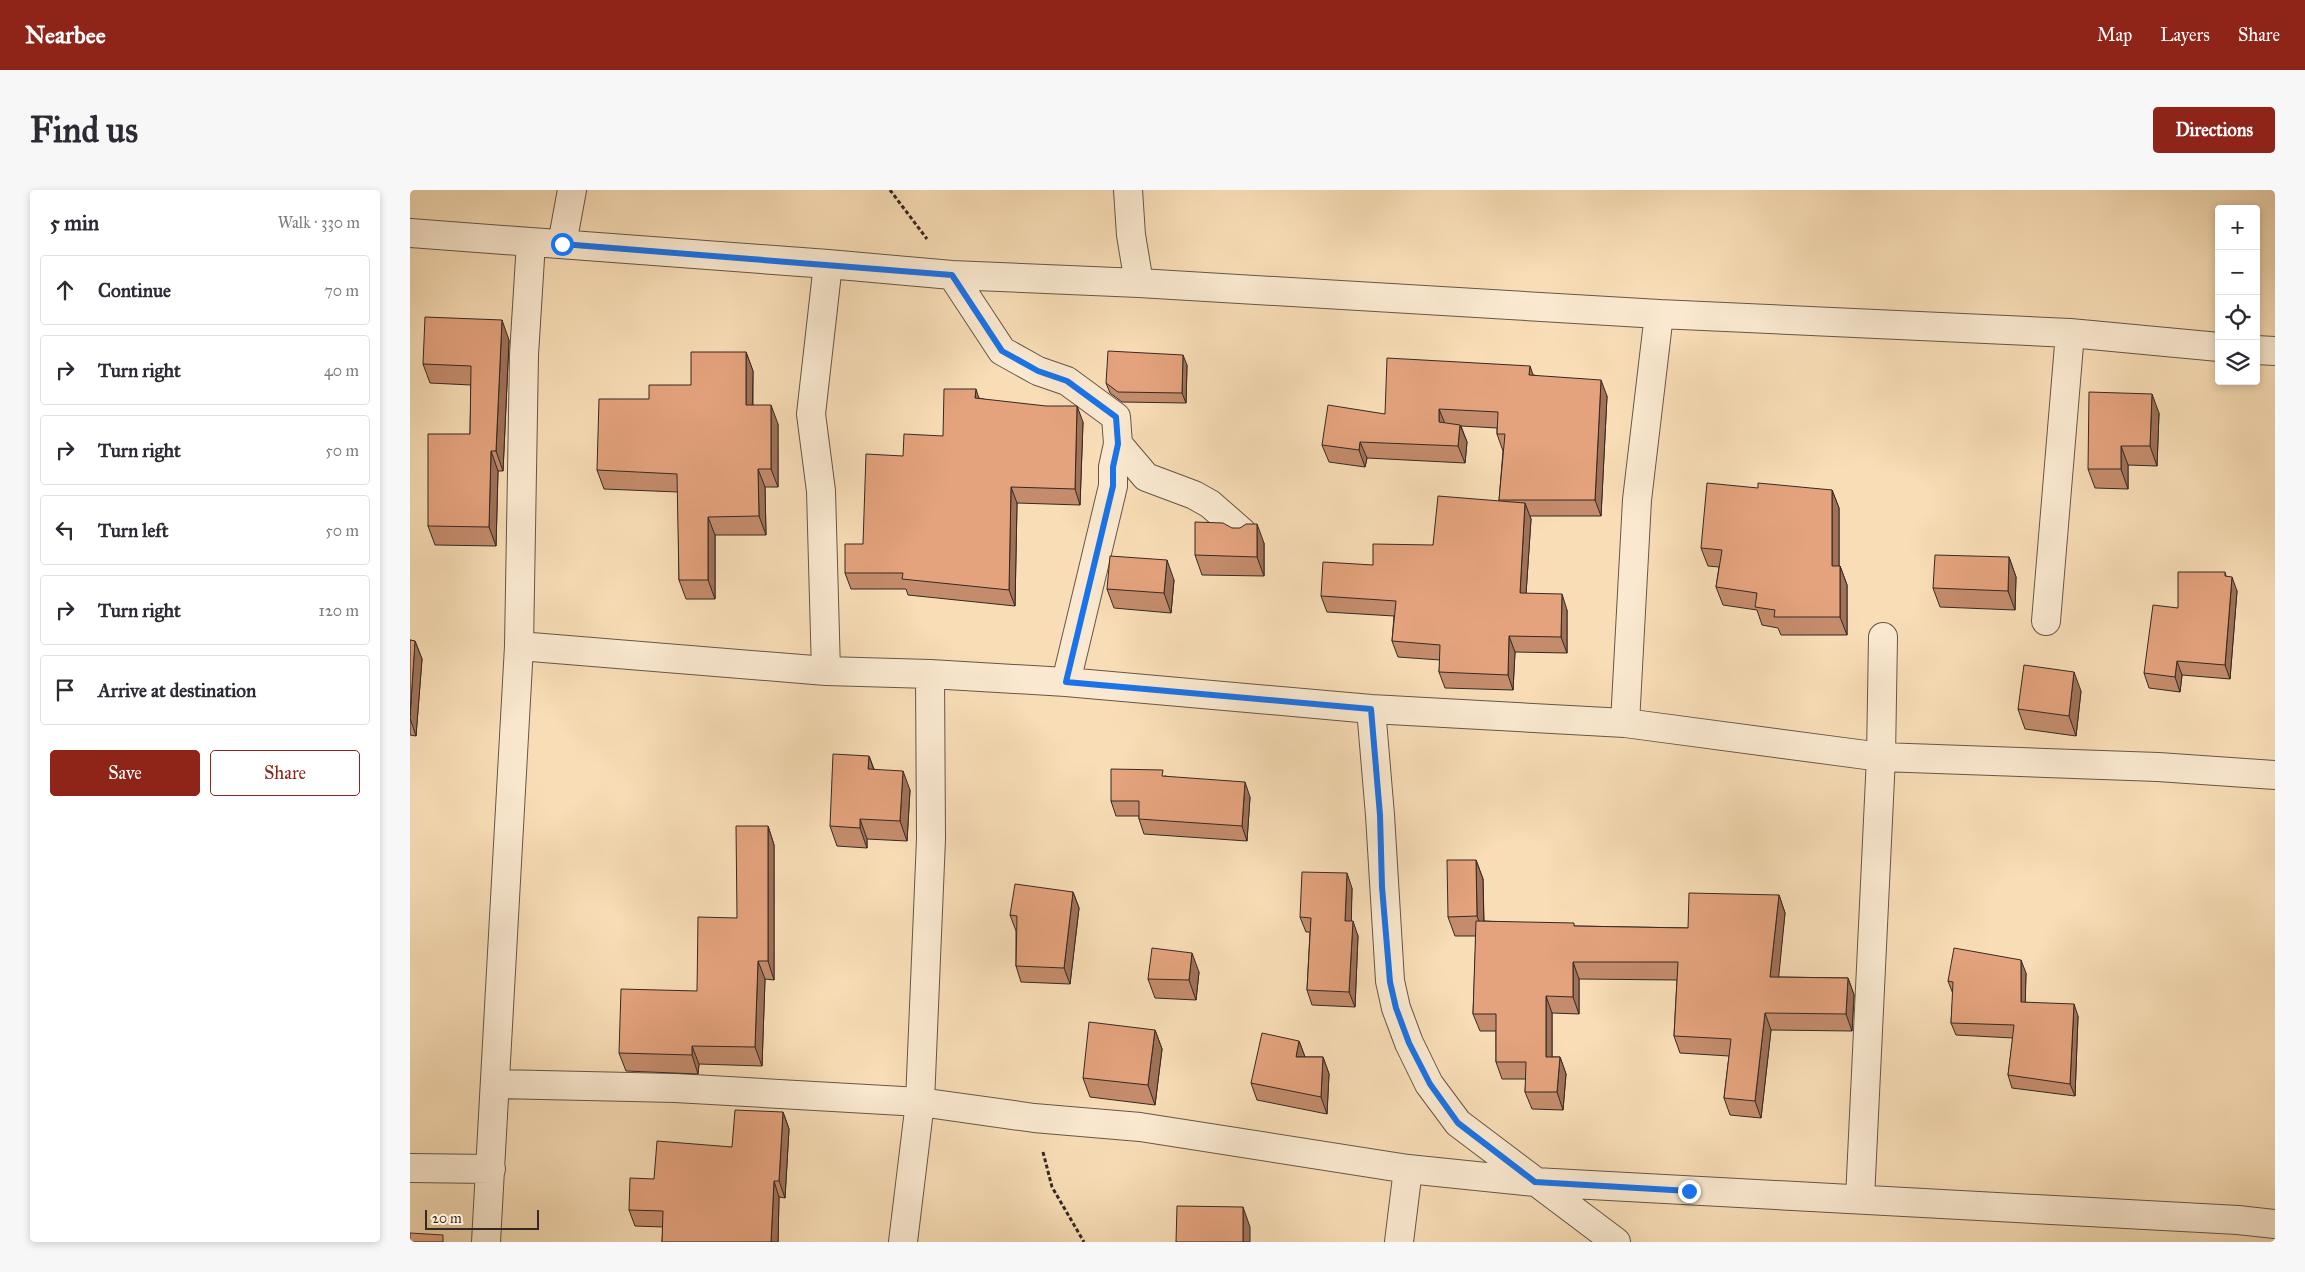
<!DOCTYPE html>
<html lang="en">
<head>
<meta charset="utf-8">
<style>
  :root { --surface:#fff; --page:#f7f7f7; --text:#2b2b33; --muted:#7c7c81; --line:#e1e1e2; --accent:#8f2418 }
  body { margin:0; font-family:"IM FELL Great Primer",serif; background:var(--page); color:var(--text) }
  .controls { position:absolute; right:15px; top:15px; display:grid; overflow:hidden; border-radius:5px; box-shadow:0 2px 8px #0003 }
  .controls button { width:45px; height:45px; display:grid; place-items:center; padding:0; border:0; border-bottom:1px solid var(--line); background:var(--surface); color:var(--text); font:25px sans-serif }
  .scale { position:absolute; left:15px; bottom:12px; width:114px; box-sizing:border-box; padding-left:5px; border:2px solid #352924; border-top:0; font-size:14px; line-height:18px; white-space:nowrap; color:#352924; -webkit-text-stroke:4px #fae9d0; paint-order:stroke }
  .stop { position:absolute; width:15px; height:15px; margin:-11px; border:4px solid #1a73e8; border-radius:50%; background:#fff }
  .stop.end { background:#1a73e8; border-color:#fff; box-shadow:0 1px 5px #0008 }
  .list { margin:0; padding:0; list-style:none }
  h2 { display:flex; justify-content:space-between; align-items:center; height:65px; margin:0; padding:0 20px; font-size:21px }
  h2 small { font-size:16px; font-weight:400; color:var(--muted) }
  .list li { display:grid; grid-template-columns:32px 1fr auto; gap:15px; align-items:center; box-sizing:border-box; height:70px; margin:0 10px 10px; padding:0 10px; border:1px solid var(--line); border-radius:5px }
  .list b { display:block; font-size:19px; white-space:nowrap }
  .list em { font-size:16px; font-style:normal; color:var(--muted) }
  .actions { display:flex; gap:10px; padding:15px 20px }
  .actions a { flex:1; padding:11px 0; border:1px solid var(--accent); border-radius:5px; text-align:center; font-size:18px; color:var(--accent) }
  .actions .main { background:var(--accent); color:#fff }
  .icon { flex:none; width:28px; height:28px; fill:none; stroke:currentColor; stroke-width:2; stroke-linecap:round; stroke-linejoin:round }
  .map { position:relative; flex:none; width:1865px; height:1052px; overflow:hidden; border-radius:5px }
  header { display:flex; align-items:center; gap:30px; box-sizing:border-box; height:70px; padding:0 25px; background:var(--accent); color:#fff }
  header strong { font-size:24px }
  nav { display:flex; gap:28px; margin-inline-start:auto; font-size:18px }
  .intro { display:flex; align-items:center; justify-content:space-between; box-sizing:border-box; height:120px; padding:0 30px }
  h1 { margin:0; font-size:35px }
  .button { padding:12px 22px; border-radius:5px; background:var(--accent); color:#fff; font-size:18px; font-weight:700 }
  main { display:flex; gap:30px; padding:0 30px }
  aside { flex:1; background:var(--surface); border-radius:5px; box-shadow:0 2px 8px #0003 }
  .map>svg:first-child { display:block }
</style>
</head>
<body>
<header>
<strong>Nearbee</strong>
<nav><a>Map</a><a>Layers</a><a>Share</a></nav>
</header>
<div class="intro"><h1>Find us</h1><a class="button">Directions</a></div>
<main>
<aside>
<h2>5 min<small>Walk · 330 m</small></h2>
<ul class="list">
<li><svg class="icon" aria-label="ahead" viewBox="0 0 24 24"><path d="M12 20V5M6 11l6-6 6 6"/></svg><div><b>Continue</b></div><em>70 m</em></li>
<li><svg class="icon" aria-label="right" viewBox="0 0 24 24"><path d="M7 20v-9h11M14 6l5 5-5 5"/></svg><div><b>Turn right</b></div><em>40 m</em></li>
<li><svg class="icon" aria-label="right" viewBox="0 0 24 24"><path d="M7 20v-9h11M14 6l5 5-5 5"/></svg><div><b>Turn right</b></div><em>50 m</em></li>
<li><svg class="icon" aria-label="left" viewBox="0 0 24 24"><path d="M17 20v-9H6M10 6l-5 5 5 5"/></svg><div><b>Turn left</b></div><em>50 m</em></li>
<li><svg class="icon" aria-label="right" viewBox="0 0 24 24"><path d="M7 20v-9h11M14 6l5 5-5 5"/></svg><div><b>Turn right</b></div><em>120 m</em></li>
<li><svg class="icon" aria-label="arrive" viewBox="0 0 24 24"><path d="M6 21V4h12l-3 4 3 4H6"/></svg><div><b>Arrive at destination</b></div></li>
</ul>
<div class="actions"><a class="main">Save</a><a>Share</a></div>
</aside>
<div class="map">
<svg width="1865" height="1052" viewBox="0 0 1865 1052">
  <rect width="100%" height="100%" fill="#f8ddb6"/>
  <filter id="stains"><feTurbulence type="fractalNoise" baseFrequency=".004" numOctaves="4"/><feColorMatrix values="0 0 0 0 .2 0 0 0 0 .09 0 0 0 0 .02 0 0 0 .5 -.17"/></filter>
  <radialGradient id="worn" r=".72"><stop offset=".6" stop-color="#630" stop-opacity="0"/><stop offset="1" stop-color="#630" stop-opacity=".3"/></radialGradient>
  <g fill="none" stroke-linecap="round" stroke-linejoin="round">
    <defs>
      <path id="street" d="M718,0L721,45L729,93
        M0,43L418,74L542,85L729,93L1249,124L1660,143L1809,157
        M152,54L162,0
        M542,85L592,161L628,181L657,191L706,227L708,254L703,277V296L656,492
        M1846,160L1865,161
        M708,254L736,287L784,305L800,314L832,342
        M1636,431L1660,143
        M109,456L416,481L520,484L656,492L961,519L1215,533L1471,567L1748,577L1865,585
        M416,481L411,301L401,224L418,74
        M961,519L970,625L980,791L986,818L999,853L1019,894L1048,933L1206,1052
        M1215,533L1227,310L1249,124
        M86,894L265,898L510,912L624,928L730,937L998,979L1125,992L1828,1030L1865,1034
        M0,978L81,979
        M1450,1009L1471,567L1473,447
        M76,1052L109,456L114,165L121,52
        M493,1052L510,912L521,649L520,484
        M989,1052L998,979"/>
    </defs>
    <!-- street casing -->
    <use href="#street" stroke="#665648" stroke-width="30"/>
    <!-- path -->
    <path stroke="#352924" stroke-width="3" stroke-dasharray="4 2.5" stroke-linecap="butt" d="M480,0L517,49
      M633,962L642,997L674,1052"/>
    <!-- street -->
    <use href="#street" stroke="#fae9d0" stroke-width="28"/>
  </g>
  <!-- wall -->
  <path fill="#c48c6c" stroke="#352924" d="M99,150L93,281H88L86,356L25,355L18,336L60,244L61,195L20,193L13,174Z
    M336,162L343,181V215L368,234V297H355L356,345H305V409H276L269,390L268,302L194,299L187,280L239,209L281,195Z
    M777,175L776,213L712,212L700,203L696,193Z
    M1124,185L1197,206L1191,326H1120L1121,329L1116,404L1157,420V463L1105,462L1103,500L1035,498L1029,482L1030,470L988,467L982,451L984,426L917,422L911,406L963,375L1023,355L1089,311L1093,261L1087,244V238L1051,236L1057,252L1055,273L957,268L955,277L919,272L912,255L975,224Z
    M569,208L673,232L670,315L607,313L605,416L498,405L496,399H441L435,383L453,354L533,246Z
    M1749,223L1747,276L1718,275V299L1685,298L1678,279Z
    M1422,300L1429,318V376H1430L1437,395V445H1371L1368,438L1352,435L1347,420L1313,415L1306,397L1309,377L1298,376L1291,358Z
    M822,338L854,353V386L792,385L785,365Z
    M1599,367L1606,387L1605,420L1530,417L1523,398Z
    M1815,382L1816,386L1827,401L1820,489L1772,485L1770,502L1739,498L1734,483Z
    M764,390L761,423L704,418L697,399Z
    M0,450L5,451L12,469L6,546L0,545Z
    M1671,501L1666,546L1615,539L1608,519Z
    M459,566L464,579L500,600L497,651L457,649V658L427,656L420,636Z
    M755,586L840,607L837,651L734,644L729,629V626H706L701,611Z
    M358,636L364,655V790L355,789L352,876L289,874L288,884L216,881L209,863L287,801L327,728Z
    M1066,670L1073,689L1074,731L1165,736L1278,738L1369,705L1375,723L1368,787L1438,788L1444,805L1442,841L1361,840L1351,928L1320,925L1314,908L1319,866L1270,863L1264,846L1267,790L1169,789V824L1142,823V867H1150L1156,884L1153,920L1122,919L1115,902L1116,889H1092L1086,872V841H1070L1063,824L1066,746H1045L1038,727Z
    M942,698L941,731L948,746L945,817L902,815L897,800L900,742H896L890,727Z
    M663,702L669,718L660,794L611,792L606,776V741L600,725Z
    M789,782L786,810L745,808L738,789Z
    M1616,783L1615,812L1668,826L1665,906L1602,898L1598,885L1603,848L1546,845L1541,833L1543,804L1538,791Z
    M745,840L752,859L745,915L680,907L673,888Z
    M889,851L895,867H913L919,884L917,924L847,910L841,893Z
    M373,922L379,939L375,1008L369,1007L368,1052H252L253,1037L225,1036L219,1020L244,989L322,957Z"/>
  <!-- shaded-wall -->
  <path fill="#a07258" stroke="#352924" d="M92,130L99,150L93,281L86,261Z
    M336,162L343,181L342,234L336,215Z
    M773,165L777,175L776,213L772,203Z
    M1120,176L1126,193L1119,185Z
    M1191,190L1197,206L1191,326L1185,310Z
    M566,199L571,215L565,208Z
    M1742,204L1749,223L1747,276L1740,256Z
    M361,215L368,234V297L361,279Z
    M667,216L673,232L670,315L665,299Z
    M1029,219L1036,236L1029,232Z
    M1050,235L1057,252L1055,273L1048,256Z
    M950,252L957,268L955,277L949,260Z
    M1711,256L1718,275V299L1711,279Z
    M81,261L88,281L86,356L79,337Z
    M348,279L355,297L356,345L349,326Z
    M601,297L607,313L605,416L599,400Z
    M1422,300L1429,318V395L1422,376Z
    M1115,313L1121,329L1115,419L1110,403Z
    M298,327L305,345V409L298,390Z
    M847,334L854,353V386L847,367Z
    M1599,367L1606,387L1605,420L1598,401Z
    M757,370L764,390L761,423L754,403Z
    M1430,376L1437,395V445L1430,427Z
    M1822,387L1827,401L1820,489L1815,475Z
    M1152,404L1157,420V463L1151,447Z
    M1099,446L1105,462L1103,500L1098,485Z
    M5,451L12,469L6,546L0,528Z
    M1767,471L1772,485L1770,502L1765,487Z
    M1664,482L1671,501L1666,546L1659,526Z
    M459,566L466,586L458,579Z
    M493,581L500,600L497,651L490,631Z
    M835,592L840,607L837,651L832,636Z
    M450,629L457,649V658L450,638Z
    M358,636L364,655V790L358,771Z
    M1066,670L1073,689L1074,745L1067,726Z
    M937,683L942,698L941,746L935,731Z
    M663,702L669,718L660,794L654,778Z
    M1369,705L1375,723L1367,804L1360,787Z
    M943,731L948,746L945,817L939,802Z
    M782,763L789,782L786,810L779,790Z
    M1611,770L1616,783L1615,824L1611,812Z
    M348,771L355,789L352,876L345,857Z
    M1163,772L1169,789V824L1163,807Z
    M1438,788L1444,805L1442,841L1436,824Z
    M1136,806L1142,823V884L1136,867Z
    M1664,814L1668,826L1665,906L1660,894Z
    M1355,823L1361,840L1351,928L1345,911Z
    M745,840L752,859L745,915L738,895Z
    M889,851L895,867H886Z
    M282,856L289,874L288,884L282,865Z
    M913,867L919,884L917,924L911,907Z
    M1150,867L1156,884L1153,920L1147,902Z
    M373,922L379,939L375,1008L369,991Z
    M364,991L369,1007L368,1052H361Z
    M833,1017L840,1037V1052H833Z"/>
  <!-- building -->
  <path fill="#e4a37d" stroke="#352924" d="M15,127L92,130L86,261H81L79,337L18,336V244H60L61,176L13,174Z
    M698,161L773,165L772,203L708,202L696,193Z
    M281,162H336V215H361V279H348L349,326L298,327V390H269L267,284L187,280L189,209H239V195H281Z
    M977,168L1120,176L1119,185L1191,190L1185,310H1089L1095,244H1087L1088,222L1029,219V232L1050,235L1048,256L950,252L949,260L912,255L918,215L975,224Z
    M534,199H566L565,208L636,216H667L665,299L601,297L599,400L492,389L493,383H435V354H453L456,264L493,266L494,244L533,246Z
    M1679,202L1742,204L1740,256H1711V279H1678Z
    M1297,293L1348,298V293L1422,300V376H1430V427H1364L1365,420L1345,417L1347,403L1306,397L1312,360L1291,358Z
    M1028,306L1115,313L1110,403L1152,404L1151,447L1099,446L1098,485L1029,482L1030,455L982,451L986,411L911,406L913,372L963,375V354L1023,355Z
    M785,332L813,333L822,338H830L836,334H847V367L785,365Z
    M1525,365L1599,367L1598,401L1523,398Z
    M700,366L757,370L754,403L697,399Z
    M1768,382H1815V386L1822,387L1815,475L1767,471L1765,487L1734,483L1743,415L1768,418Z
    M0,450L5,451L0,526Z
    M1614,475L1664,482L1659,526L1608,519Z
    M423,564L459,566L458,579L493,581L490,631L450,629V638L420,636Z
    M701,579L753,580L752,586L835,592L832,636L729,629V611H701Z
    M326,636H358V771H348L345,857L282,856V865L209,863L211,799L287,801L288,727L327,728Z
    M1037,670H1066L1067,726L1038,727Z
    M892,682L937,683L935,731H943L939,802L897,800L901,728L890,727Z
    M605,694L663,702L654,778L606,776L607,726L600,725Z
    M1279,703L1369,705L1360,787L1438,788L1436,824L1355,823L1345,911L1314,908L1321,849L1264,846L1268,772H1163V807L1136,806V867H1150L1147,902H1115L1116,872H1086V824H1063L1066,731L1164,733V736L1278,738Z
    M742,758L782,763L779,790L738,789Z
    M1544,758L1611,770V812L1664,814L1660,894L1598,885L1604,835L1541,833L1543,792L1538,791Z
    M679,832L745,840L738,895L673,888Z
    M852,843L889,851L886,867H913L911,907L841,893Z
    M325,920L373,922L369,991H364L361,1052H252L253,1021L219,1020L220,988L244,989L247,951L322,957Z
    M767,1016L833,1017V1052H766Z
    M0,1043L33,1045V1052H0Z"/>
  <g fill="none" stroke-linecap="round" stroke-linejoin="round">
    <!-- route -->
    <path stroke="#1a73e8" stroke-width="6" d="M152,54L542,85L592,161L628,181L657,191L706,227L708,254L703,277V296L656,492L961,519L970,625L972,697L980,792L986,818L999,853L1020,894L1048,933L1125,992L1279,1001"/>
  </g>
  <rect width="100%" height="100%" filter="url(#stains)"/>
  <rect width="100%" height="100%" fill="url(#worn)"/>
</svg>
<div class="controls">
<button>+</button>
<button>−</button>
<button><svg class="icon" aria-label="locate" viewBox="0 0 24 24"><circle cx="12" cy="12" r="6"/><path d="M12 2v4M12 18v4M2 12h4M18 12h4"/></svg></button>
<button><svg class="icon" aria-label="layers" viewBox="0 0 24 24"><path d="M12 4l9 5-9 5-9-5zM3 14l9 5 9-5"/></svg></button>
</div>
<div class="scale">20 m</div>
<div class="stop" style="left:152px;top:54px"></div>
<div class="stop end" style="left:1279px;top:1001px"></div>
</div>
</main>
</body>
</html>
